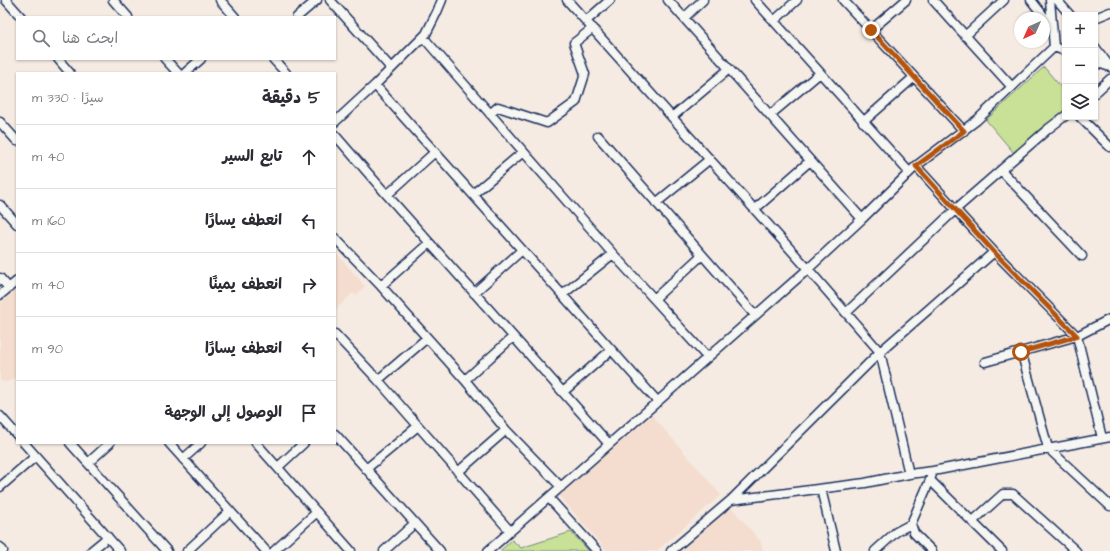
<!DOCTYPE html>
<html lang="ar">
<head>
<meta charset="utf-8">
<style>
  :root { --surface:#fff; --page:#f7f7f7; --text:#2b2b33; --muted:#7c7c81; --line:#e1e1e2 }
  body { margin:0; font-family:"Architects Daughter","Playpen Sans Arabic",sans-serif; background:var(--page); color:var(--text); direction:rtl }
  .controls { position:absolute; right:12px; top:12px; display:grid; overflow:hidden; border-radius:0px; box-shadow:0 1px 3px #0004 }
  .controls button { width:36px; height:36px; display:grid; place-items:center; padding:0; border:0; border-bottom:1px solid var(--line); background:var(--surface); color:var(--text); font:20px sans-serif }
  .compass { position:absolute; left:1014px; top:12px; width:36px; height:36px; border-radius:50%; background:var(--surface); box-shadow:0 1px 3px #0004; rotate:225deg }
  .stop { position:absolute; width:12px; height:12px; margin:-9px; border:3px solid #b45309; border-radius:50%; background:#fff }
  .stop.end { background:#b45309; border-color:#fff; box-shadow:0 1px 4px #0008 }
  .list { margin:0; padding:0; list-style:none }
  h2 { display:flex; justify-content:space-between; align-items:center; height:52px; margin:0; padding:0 16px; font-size:17px }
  h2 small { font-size:13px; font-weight:400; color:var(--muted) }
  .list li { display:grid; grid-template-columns:26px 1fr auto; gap:12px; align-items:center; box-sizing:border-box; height:64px; padding:0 16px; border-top:1px solid var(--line) }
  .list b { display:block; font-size:15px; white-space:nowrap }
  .list em { font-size:13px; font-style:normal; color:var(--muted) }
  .icon { flex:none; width:22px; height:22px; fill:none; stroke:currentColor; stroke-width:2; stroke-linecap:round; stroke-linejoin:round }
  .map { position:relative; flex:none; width:1110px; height:551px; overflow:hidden; direction:ltr }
  .search { position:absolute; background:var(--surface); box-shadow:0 1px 3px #0004; left:16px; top:16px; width:320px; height:44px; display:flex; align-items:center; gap:10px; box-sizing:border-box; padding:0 14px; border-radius:0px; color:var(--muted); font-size:15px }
  .panel { position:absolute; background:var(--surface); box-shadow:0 1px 3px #0004; left:16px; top:72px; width:320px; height:372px; border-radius:0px; direction:rtl }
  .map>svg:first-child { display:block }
</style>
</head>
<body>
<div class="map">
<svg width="1110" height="551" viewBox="0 0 1110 551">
  <rect width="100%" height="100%" fill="#f5ebe2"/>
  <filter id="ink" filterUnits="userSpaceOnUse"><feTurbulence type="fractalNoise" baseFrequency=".025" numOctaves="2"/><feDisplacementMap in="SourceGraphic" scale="8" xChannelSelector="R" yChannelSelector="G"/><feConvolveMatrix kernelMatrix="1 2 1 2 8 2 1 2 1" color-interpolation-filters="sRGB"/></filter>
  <g filter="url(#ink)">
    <!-- built -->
    <path fill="#f4ddcf" d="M335,252L365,286L356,296L353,293L335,310Z
      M17,289V377L13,380L7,382L0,381V304Z
      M652,415L721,495L657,551H607L559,496Z
      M731,507L761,542L763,551H680Z"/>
    <!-- green -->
    <path fill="#c8e197" stroke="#72887a" d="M1044,67L1065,92V112L1014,153L986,120Z
      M571,532L589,551H500L512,540L521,548Z"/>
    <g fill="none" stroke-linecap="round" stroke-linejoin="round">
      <defs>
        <path id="street" d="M6,0L21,17
          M113,0L128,17
          M220,0L235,17
          M330,0L391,68
          M567,0L808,269L880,352L909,474
          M668,0L862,219
          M755,0L909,172
          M843,0L964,131
          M933,0L1012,87
          M1031,0L1052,27
          M1050,0L1054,47
          M1057,0L1070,15
          M297,17L317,0
          M684,18L703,0
          M1095,18L1110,12
          M586,21L610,0
          M774,21L797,0
          M871,30L906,0
          M965,36L1004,0
          M423,37L613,254L707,357
          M1054,47L1065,51
          M1095,47L1110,67
          M58,59L70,73
          M165,59L178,73
          M273,59L286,73
          M1095,62L1110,67
          M185,73L201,59
          M375,85L658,402
          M1095,93L1110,79
          M490,114L498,107L547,123L576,102L585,74L574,43L593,28
          M770,115L820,73
          M672,117L729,69
          M1080,117L1110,147
          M0,122L17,141
          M335,122L375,85L426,34L437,12L442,0
          M863,122L913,78
          M335,135L387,195L609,444
          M598,136L755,315
          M916,166L994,252L1077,336L1102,438
          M1001,170L1082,256
          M473,194L523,152
          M387,195L435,152
          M656,203L710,159
          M0,205L17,224
          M755,209L810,161
          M335,238L381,286L465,380L506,430L561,487
          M0,278L9,288
          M381,286L429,243
          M474,293L522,250
          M0,295L17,281
          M562,295L613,254
          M654,299L702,255
          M846,313L956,209L1048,129L1065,116
          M335,334L378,380L510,531
          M1021,351L1048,448L1110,506
          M985,362L1077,336L1110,319
          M378,380L427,338
          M465,380L513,337
          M563,392L611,350
          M0,416L17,435
          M335,434L440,551
          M24,443L120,551
          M70,443L167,551
          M169,443L266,551
          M256,443L351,551
          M183,459L201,443
          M88,463L110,443
          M278,467L304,443
          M366,469L418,426
          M933,471L930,480L1002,551
          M458,472L506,430
          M930,480L911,524L914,533L932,551
          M0,487L36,456
          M821,489L836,551
          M549,498L597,551
          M731,500L865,483L909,474L933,471L1110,437
          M973,521L1003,494H1013L1076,551
          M0,547L3,551
          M91,551L108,537
          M187,551L230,511
          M274,551L317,512
          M384,551L415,523
          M488,551L808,269L862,219L916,166L977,120L1054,47
          M671,551L731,500L880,352L994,252
          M875,551L896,532L911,524"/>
      </defs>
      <!-- street casing -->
      <use href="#street" stroke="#1b2f5e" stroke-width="11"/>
      <!-- street -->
      <use href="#street" stroke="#f6f6f2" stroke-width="8"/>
    </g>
  </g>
  <g fill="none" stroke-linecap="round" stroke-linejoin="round" filter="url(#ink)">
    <!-- route -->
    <path stroke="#b45309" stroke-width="5" d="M871,30L964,131L916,166L994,252L1077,336L1021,352"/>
  </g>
</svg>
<div class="controls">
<button>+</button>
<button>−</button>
<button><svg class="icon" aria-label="layers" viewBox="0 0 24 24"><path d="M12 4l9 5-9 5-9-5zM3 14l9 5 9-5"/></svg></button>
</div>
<svg class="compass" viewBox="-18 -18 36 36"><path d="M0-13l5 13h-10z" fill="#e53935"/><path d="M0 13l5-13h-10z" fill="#7c7c81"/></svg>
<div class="stop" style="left:1021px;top:352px"></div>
<div class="stop end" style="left:871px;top:30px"></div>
<div class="search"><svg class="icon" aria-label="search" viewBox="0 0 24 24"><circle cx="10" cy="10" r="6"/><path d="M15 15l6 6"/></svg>ابحث هنا</div>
<section class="panel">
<h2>5 دقيقة<small>سيرًا · 330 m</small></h2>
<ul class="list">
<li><svg class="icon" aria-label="ahead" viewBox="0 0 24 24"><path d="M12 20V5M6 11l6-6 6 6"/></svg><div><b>تابع السير</b></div><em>40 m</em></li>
<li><svg class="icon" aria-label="left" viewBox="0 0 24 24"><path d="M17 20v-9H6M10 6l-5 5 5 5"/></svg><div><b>انعطف يسارًا</b></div><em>160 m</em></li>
<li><svg class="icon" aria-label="right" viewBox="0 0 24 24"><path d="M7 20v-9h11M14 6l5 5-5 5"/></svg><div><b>انعطف يمينًا</b></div><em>40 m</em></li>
<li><svg class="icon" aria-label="left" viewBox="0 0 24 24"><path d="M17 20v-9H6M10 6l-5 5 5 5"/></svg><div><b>انعطف يسارًا</b></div><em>90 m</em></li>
<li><svg class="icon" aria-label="arrive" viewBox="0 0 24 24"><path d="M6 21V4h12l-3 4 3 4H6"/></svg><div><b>الوصول إلى الوجهة</b></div></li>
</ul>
</section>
</div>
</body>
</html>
